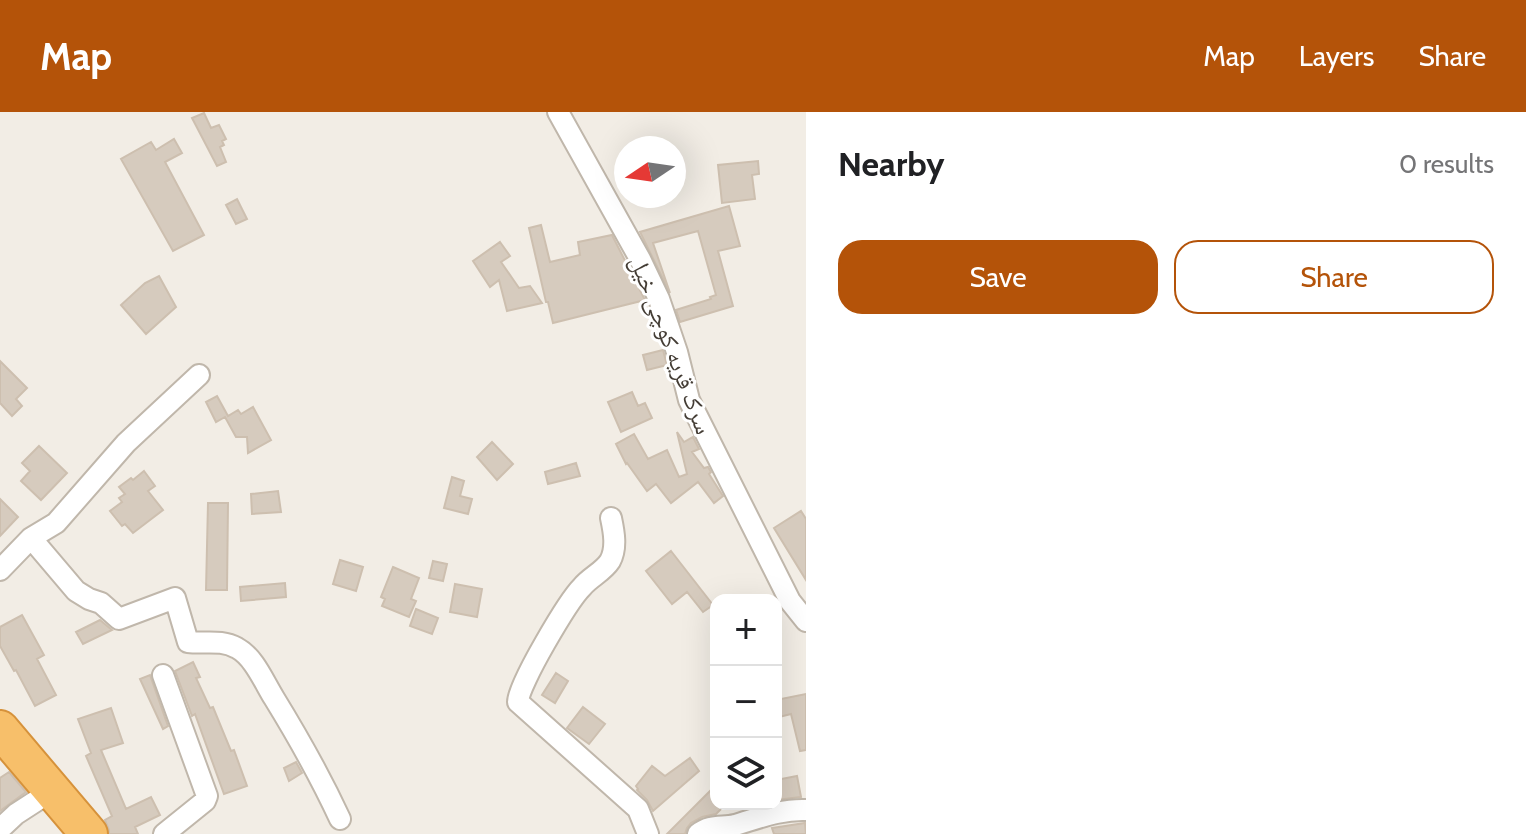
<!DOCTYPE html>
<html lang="en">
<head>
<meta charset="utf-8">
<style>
  :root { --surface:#fff; --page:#f2f2f2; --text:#202124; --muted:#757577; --line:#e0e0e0; --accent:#b45309 }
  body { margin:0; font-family:Cabin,"Noto Naskh Arabic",sans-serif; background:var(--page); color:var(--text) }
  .controls { position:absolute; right:24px; bottom:24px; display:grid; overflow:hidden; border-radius:16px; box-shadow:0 8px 32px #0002 }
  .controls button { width:72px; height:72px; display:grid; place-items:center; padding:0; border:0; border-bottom:2px solid var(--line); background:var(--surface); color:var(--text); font:40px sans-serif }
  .compass { position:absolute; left:614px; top:24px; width:72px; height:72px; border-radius:50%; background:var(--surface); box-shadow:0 8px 32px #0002; rotate:257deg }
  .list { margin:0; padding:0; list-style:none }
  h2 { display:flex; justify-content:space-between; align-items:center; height:104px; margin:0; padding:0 32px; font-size:34px }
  h2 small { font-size:26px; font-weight:400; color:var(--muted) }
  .actions { display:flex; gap:16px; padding:24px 32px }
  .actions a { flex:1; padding:18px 0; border:2px solid var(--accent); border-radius:24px; text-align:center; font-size:28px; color:var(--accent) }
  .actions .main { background:var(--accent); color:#fff }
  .icon { flex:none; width:44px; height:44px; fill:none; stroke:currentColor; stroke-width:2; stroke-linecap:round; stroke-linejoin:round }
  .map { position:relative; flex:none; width:806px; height:722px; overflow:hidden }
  header { display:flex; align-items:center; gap:48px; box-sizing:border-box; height:112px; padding:0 40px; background:var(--accent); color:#fff }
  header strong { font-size:38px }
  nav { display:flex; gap:44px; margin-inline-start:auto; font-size:28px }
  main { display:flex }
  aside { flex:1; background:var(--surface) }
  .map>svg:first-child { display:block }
</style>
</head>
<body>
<header>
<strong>Map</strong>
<nav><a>Map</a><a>Layers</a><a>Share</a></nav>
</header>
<main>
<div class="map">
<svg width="806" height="722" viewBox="0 0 806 722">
  <rect width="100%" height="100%" fill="#f2ede5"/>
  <!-- building -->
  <path fill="#d6cbbe" stroke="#cdbfaf" stroke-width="2" d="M204,1L211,16L219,13L226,27L222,29L224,33L220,35L226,50L217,54L192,6Z
    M174,27L182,41L165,50L204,123L173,139L121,47L151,30L156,38Z
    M758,49L759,62L752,63L755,87L722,91L718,53Z
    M237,87L247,107L236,112L226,93Z
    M729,94L740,134L718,139L733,194L680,210L676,198L711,187L710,185L716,183L698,119L653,131L670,181L640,120Z
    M541,113L550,150L580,143L578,130L612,123L645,188L553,211L548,190H546L529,116Z
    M500,130L510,144L501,150L519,176L530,174L542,191L507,199L499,168L490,175L473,149Z
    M159,164L176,195L146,222L121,193L145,171Z
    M663,238L667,253L647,258L643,243Z
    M0,249L27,276L16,287L22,294L12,304L0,291Z
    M632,280L638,294L645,291L652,306L621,320L608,290Z
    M217,284L228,304L238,298L241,302L253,295L271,328L248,341L247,325H236L225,305L216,310L206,290Z
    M677,320L684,330L693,325L699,337L692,340L704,356L708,355L711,360L709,362L723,384L714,391L698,370L671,391L656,372L647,379L627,351L626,352L616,332L634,322L648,347L667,338L679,365L687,362Z
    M492,330L513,352L497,368L477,345Z
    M39,334L67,361L41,388L21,369L30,359L22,351Z
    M576,351L580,364L548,372L545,360Z
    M144,359L155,374L148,379L163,398L133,421L125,412L122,414L110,399L122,390L119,386L125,382L119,375L131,366L133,368Z
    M452,365L464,369L460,384L472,387L468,402L444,396Z
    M278,379L281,400L252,402L251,382Z
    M0,387L18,405L0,424Z
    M208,391H228L227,478H206Z
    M801,399L806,407V468L774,416Z
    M671,439L713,493L703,500L687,480L672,492L646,459Z
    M340,448L363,455L356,479L333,472Z
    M433,449L447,452L443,469L429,466Z
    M393,455L419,466L411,487L416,489L409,505L382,494L385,487L381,485Z
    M285,471L286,485L241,489L240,475Z
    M455,472L482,477L477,505L450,500Z
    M416,497L438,506L432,522L410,514Z
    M22,503L44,543L37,547L56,583L35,594L16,558L14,559L0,534V515Z
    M100,508L112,518L83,532L76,520Z
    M193,550L200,565L196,566L210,596L213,595L231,639L234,638L247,674L224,682L195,602L192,604L175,559Z
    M556,561L568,569L555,591L542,583Z
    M150,563L168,614L163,617L140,567Z
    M806,582V638L800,639L791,602L779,605L776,588Z
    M583,595L605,612L589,632L567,616Z
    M111,596L123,631L101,638L126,697L151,685L160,703L135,715L138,722H109V718L105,708L112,704L86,644L91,641L78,607Z
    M690,646L699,659L653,699L647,688L637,678L638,677L636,674L652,654L665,664Z
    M296,650L302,661L289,669L284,656Z
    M9,660L26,680L0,699V666Z
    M797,664L801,685L776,688V668Z
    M716,673V692H726L716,702L702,705L691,711L687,716L685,722H667Z
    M805,711L806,722H774L772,716Z"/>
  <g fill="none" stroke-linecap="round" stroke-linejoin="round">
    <defs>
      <path id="street" d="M558,0L640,147L659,187L677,240L689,288L790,489L806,509
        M611,406C614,420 617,436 610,449C603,460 590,465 582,475C568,489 518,573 518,590L638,697L648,722
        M31,426L76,479L89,487L101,491L119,507L175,486L188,530C205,532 221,527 237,536C254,545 264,570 274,586C298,625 320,664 340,707
        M0,458L31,426L56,411L126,331L199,263
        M163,563L207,684L205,689L164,722
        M0,717L16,702L53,678
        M698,722C710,712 722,716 735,713C759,706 781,697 806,698"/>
      <path id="highway" d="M0,617L89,722"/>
    </defs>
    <!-- street casing -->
    <use href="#street" stroke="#c0b7ab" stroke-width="24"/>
    <!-- highway casing -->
    <use href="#highway" stroke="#d6923b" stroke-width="40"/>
    <!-- street -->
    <use href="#street" stroke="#fff" stroke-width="20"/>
    <!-- highway -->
    <use href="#highway" stroke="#f7bf6a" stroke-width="36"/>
  </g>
  <g text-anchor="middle" stroke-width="6" stroke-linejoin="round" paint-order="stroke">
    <!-- street labels -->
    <g font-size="24" fill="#443d35" stroke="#fff">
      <text transform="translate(671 233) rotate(69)" y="8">سرک قریه کوچی خیل</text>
    </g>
  </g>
</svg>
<div class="controls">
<button>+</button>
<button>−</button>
<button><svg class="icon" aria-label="layers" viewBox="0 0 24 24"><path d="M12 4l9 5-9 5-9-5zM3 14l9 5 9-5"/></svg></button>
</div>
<svg class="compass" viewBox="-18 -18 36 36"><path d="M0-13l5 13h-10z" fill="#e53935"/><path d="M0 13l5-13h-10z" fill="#757577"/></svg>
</div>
<aside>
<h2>Nearby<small>0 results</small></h2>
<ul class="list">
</ul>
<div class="actions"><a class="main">Save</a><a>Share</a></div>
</aside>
</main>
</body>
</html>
